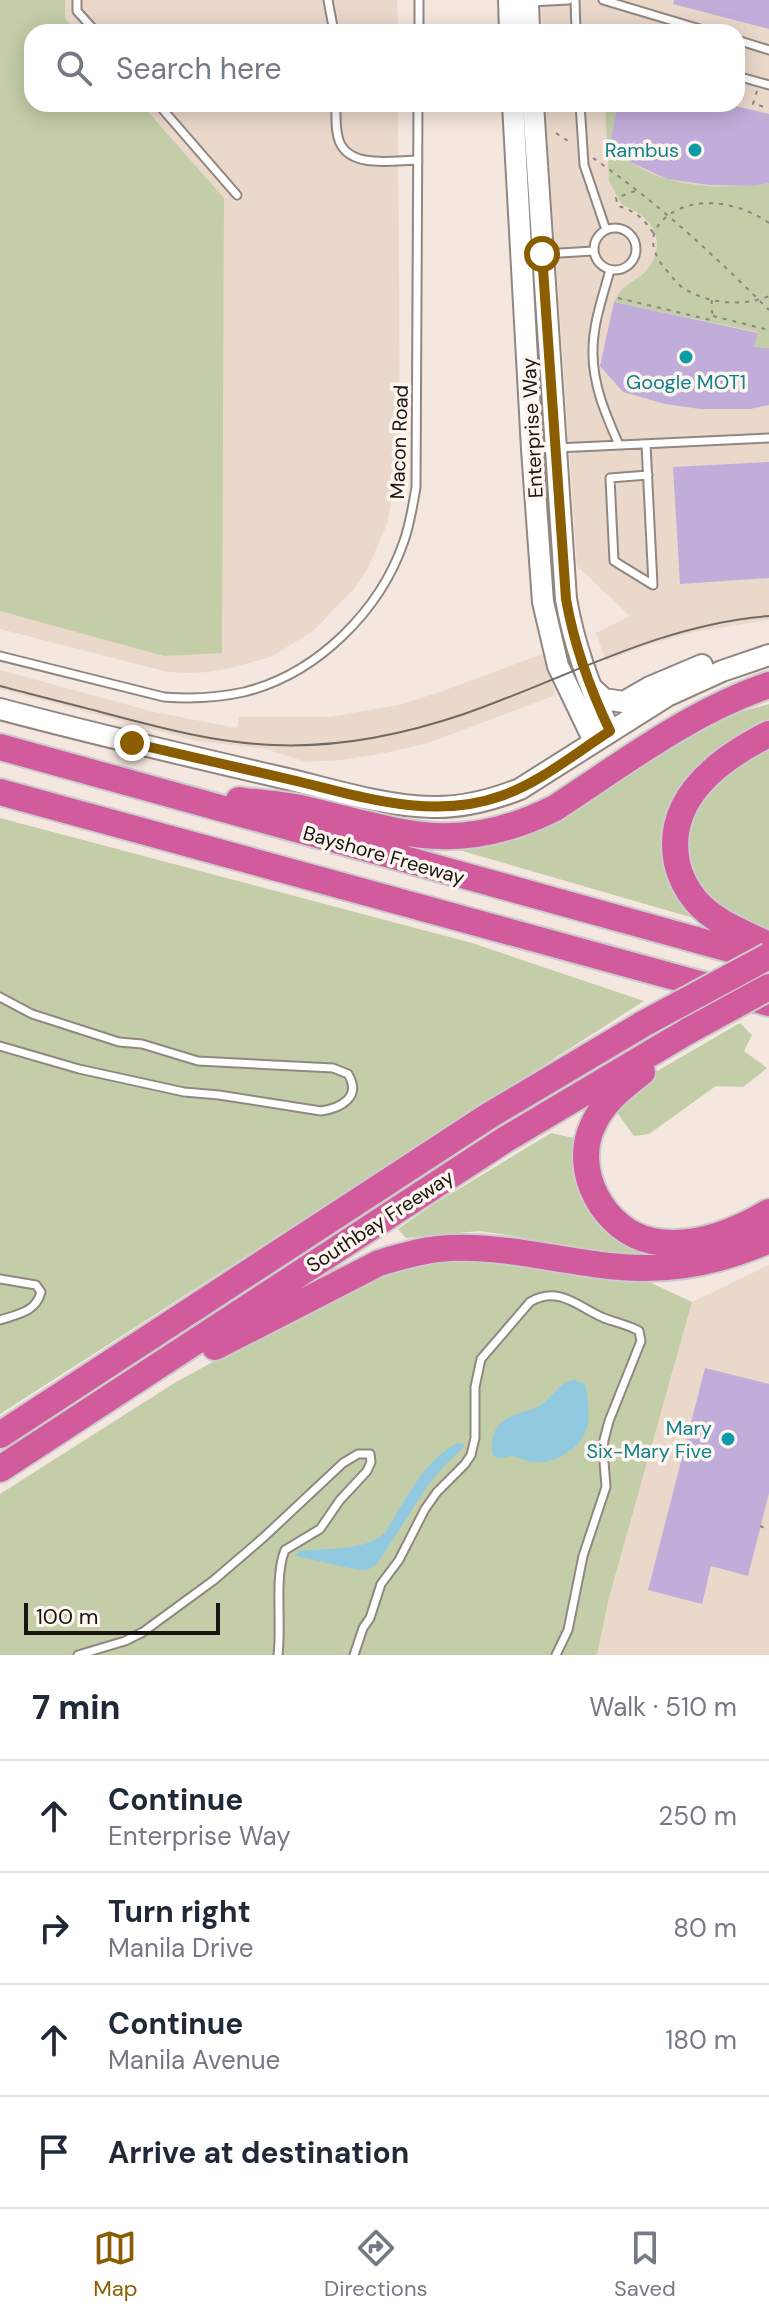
<!DOCTYPE html>
<html lang="en">
<head>
<meta charset="utf-8">
<style>
  :root { --surface:#fff; --page:#f6f6f7; --text:#1f2937; --muted:#747a83; --line:#e0e1e3; --accent:#8a5d01 }
  body { margin:0; font-family:"DM Sans",sans-serif; background:var(--page); color:var(--text) }
  .scale { position:absolute; left:24px; bottom:20px; width:196px; box-sizing:border-box; padding-left:8px; border:4px solid #181411; border-top:0; font-size:22px; line-height:28px; white-space:nowrap; color:#181411; -webkit-text-stroke:6px #fff5ef; paint-order:stroke }
  .stop { position:absolute; width:24px; height:24px; margin:-18px; border:6px solid #8a5d01; border-radius:50%; background:#fff }
  .stop.end { background:#8a5d01; border-color:#fff; box-shadow:0 2px 8px #0008 }
  .list { margin:0; padding:0; list-style:none }
  h2 { display:flex; justify-content:space-between; align-items:center; height:104px; margin:0; padding:0 32px; font-size:34px }
  h2 small { font-size:26px; font-weight:400; color:var(--muted) }
  .list li { display:grid; grid-template-columns:52px 1fr auto; gap:24px; align-items:center; box-sizing:border-box; height:112px; padding:0 32px; border-top:2px solid var(--line) }
  .list b { display:block; font-size:30px; white-space:nowrap }
  .list p { margin:0; font-size:26px; white-space:nowrap; color:var(--muted) }
  .list em { font-size:26px; font-style:normal; color:var(--muted) }
  .icon { flex:none; width:44px; height:44px; fill:none; stroke:currentColor; stroke-width:2; stroke-linecap:round; stroke-linejoin:round }
  .map { position:relative; flex:none; width:769px; height:1655px; overflow:hidden }
  .search { position:absolute; background:var(--surface); box-shadow:0 4px 20px #0003; left:24px; right:24px; top:24px; height:88px; display:flex; align-items:center; gap:20px; box-sizing:border-box; padding:0 28px; border-radius:24px; color:var(--muted); font-size:30px }
  .sheet { height:552px; background:var(--surface) }
  nav { display:flex; justify-content:space-around; align-items:center; box-sizing:border-box; height:112px; border-top:2px solid var(--line); background:var(--surface); font-size:22px; color:var(--muted) }
  nav a { display:grid; justify-items:center; gap:4px }
  nav .on { color:var(--accent) }
  .map>svg:first-child { display:block }
</style>
</head>
<body>
<div class="map">
<svg width="769" height="1655" viewBox="0 0 769 1655">
  <rect width="100%" height="100%" fill="#f4e7df"/>
  <!-- built -->
  <path fill="#ead8cb" d="M0,0H397L398,32H32V104H398L400,454L396,463L395,479L387,524L368,568L354,589L313,631L271,657L230,668L208,672L190,673L168,672L0,629Z
    M541,0H769V620L693,632L645,646L606,661L596,633L630,616L577,566L545,104H737V32H542Z
    M542,654L556,695L428,743L385,753L341,760L306,762L266,749L197,741L0,689V670L154,712L237,728L239,717H328L399,705L440,692Z
    M769,1265V1655H597L609,1598L692,1302Z"/>
  <!-- green -->
  <path fill="#c3cea8" d="M0,0H65V18L77,32H32V104H141L224,198L222,653L164,656L0,611Z
    M605,104H618L611,138C617,146 624,157 632,163C669,188 726,190 769,183V348L754,347L758,332L614,302C617,297 620,290 625,287C631,281 638,279 645,272C670,244 653,216 622,205L609,181Z
    M769,704V726L670,819L704,921L428,841L491,838L703,722Z
    M769,740V936L739,924L692,884L683,822L743,755Z
    M0,818L472,943L644,1001L0,1414Z
    M740,1023L752,1035L744,1051L767,1068L743,1087L716,1086L649,1134L634,1136L613,1107L640,1081Z
    M551,1133L578,1139L634,1243L769,1219V1232L646,1261L567,1249L520,1237L479,1231L406,1238L398,1229L434,1204Z
    M470,1257L647,1281L692,1302L609,1598L597,1655H0V1494L176,1382L354,1285L418,1262Z"/>
  <!-- water -->
  <path fill="#90c9e0" d="M574,1380L585,1384C591,1413 593,1438 565,1454C555,1460 547,1463 536,1462C527,1462 520,1457 512,1456C506,1455 500,1461 494,1456C491,1453 492,1448 492,1444C494,1418 514,1415 535,1408C551,1402 556,1383 574,1380Z
    M457,1443L464,1444V1447L445,1465L428,1485L377,1564C373,1566 370,1569 366,1570C360,1572 308,1558 296,1556L298,1551C326,1548 363,1552 385,1533C406,1500 422,1462 457,1443Z"/>
  <!-- building -->
  <path fill="#c1adda" d="M674,0H769V29L673,4Z
    M618,104H727L769,114V183L752,186L708,185L667,179L630,162L611,138Z
    M614,302L758,333L754,347L769,348V405L750,409H700L665,404L623,392L600,366Z
    M769,462V578L680,584L673,467Z
    M705,1368L769,1384V1493L748,1576L711,1566L702,1604L648,1590Z"/>
  <g fill="none" stroke-linecap="round" stroke-linejoin="round">
    <defs>
      <path id="lane" d="M77,0V11L96,32
        M328,0L334,32
        M575,0L576,32
        M603,0L710,32
        M531,2L568,0
        M419,32V0
        M737,40L769,50
        M737,76L769,85
        M158,104L237,195
        M336,104C336,116 335,132 340,143C352,169 395,160 418,160
        M580,104L584,165L606,230
        M594 249a21 21 0 1 1 42 0a21 21 0 1 1-42 0Z
        M544,254L593,251
        M610,270C603,296 593,323 593,350C592,384 606,415 619,445
        M646,444L653,585L614,561L610,478L648,475
        M535,449L769,438
        M0,656L164,697C191,699 217,698 244,692C317,674 380,611 404,541C410,524 413,505 416,487L418,104
        M0,997L32,1014L119,1042L142,1044L198,1061L333,1068L348,1074C362,1097 341,1108 321,1111L219,1095L184,1092L79,1069L0,1046
        M0,1279L36,1285L41,1292C36,1312 18,1314 0,1320
        M78,1655L125,1641L143,1632L214,1580L264,1537L343,1463L358,1454H370L371,1462L367,1471L340,1500L320,1529L285,1550C274,1576 282,1624 278,1655
        M354,1655L363,1628L370,1618L381,1584L399,1560L425,1509L437,1492L465,1464L471,1455L475,1438V1387L481,1359L530,1302C559,1285 578,1307 604,1318C614,1322 625,1324 635,1329L639,1331L641,1341L609,1421L604,1440L603,1449L606,1487L583,1556L568,1630L556,1655"/>
      <path id="secondary" d="M509,0L510,32
        M528,0L529,32
        M513,104L532,449L543,602L558,666L594,741
        M533,104L566,599C574,645 590,689 610,731
        M591,687L604,699L624,702L650,687L702,665
        M0,709C94,734 188,756 283,778C331,789 382,806 432,807C463,808 492,800 520,789L667,696L722,671L769,655"/>
      <path id="highway" d="M769,734C719,759 664,799 677,863C680,877 687,890 696,901C714,922 744,933 769,945
        M0,747L769,960
        M0,792L769,1003
        M239,800C259,803 280,804 300,808C400,831 455,858 555,808C624,763 690,712 769,685
        M642,1072C622,1088 603,1102 593,1125C571,1171 604,1231 652,1241C692,1249 735,1232 769,1212
        M215,1347L379,1263C399,1257 418,1251 438,1249C508,1242 576,1268 645,1268C687,1268 731,1257 769,1240
        M0,1435L490,1115L643,1024
        M0,1469L506,1139L688,1031"/>
    </defs>
    <!-- lane casing -->
    <use href="#lane" stroke="#928780" stroke-width="11"/>
    <!-- secondary casing -->
    <use href="#secondary" stroke="#928780" stroke-width="24"/>
    <!-- highway casing -->
    <use href="#highway" stroke="#cccbcb" stroke-width="30"/>
    <!-- path -->
    <path stroke="#8d847f" stroke-width="2" stroke-dasharray="4 6" stroke-linecap="butt" d="M757,91L753,104L769,108
      M556,133L571,143
      M593,158C657,202 714,255 769,310
      M635,191L616,198L618,206C636,211 644,219 654,234
      M769,223C741,203 694,193 665,218C659,223 654,231 653,239C653,253 659,262 668,272C673,278 678,285 685,289C709,304 744,307 769,296
      M618,298L715,321
      M712,300L711,307L713,316
      M713,316L769,330
      M760,1526L769,1530"/>
    <!-- lane -->
    <use href="#lane" stroke="#fff" stroke-width="7"/>
    <!-- secondary -->
    <use href="#secondary" stroke="#fff" stroke-width="20"/>
    <!-- highway -->
    <use href="#highway" stroke="#d15b9c" stroke-width="26"/>
    <!-- tram -->
    <path stroke="#706964" stroke-width="2" d="M0,686C37,696 75,705 112,715C165,729 218,743 273,745C338,748 402,735 464,714C565,679 660,624 769,616"/>
    <defs>
      <path id="highway-bridge" d="M643,1024L769,956
        M688,1031L769,987"/>
    </defs>
    <!-- highway-bridge casing -->
    <use href="#highway-bridge" stroke="#cccbcb" stroke-width="30" stroke-linecap="butt"/>
    <!-- highway-bridge -->
    <use href="#highway-bridge" stroke="#d15b9c" stroke-width="26"/>
  </g>
  <g fill="none" stroke-linecap="round" stroke-linejoin="round">
    <!-- route -->
    <path stroke="#8a5d01" stroke-width="10" d="M132,743C185,755 239,768 292,780C360,796 432,821 501,796C541,782 574,754 610,731C590,689 574,645 566,599L542,254"/>
  </g>
  <!-- markers -->
  <g fill="#0f9aa8" stroke="#fff5ef" stroke-width="3">
    <circle cx="695" cy="150" r="8"/>
    <circle cx="686" cy="357" r="8"/>
    <circle cx="728" cy="1439" r="8"/>
  </g>
  <g text-anchor="middle" stroke-width="7" stroke-linejoin="round" paint-order="stroke">
    <!-- culture labels -->
    <g font-size="20" fill="#0d838f" stroke="#fff5ef" text-anchor="end">
      <text x="679" y="157">Rambus</text>
      <text x="686" y="389" text-anchor="middle">Google MOT1</text>
      <text x="712" y="1435">Mary<tspan x="712" dy="23">Six-Mary Five</tspan></text>
    </g>
    <!-- street labels -->
    <g font-size="20" fill="#181411" stroke="#fff5ef">
      <text transform="translate(532 428) rotate(-93)" y="7">Enterprise Way</text>
      <text transform="translate(399 442) rotate(-88)" y="7">Macon Road</text>
      <text transform="translate(384 855) rotate(16)" y="7">Bayshore Freeway</text>
      <text transform="translate(380 1221) rotate(-33)" y="7">Southbay Freeway</text>
    </g>
  </g>
</svg>
<div class="scale">100 m</div>
<div class="stop" style="left:542px;top:254px"></div>
<div class="stop end" style="left:132px;top:743px"></div>
<div class="search"><svg class="icon" aria-label="search" viewBox="0 0 24 24"><circle cx="10" cy="10" r="6"/><path d="M15 15l6 6"/></svg>Search here</div>
</div>
<section class="sheet">
<h2>7 min<small>Walk · 510 m</small></h2>
<ul class="list">
<li><svg class="icon" aria-label="ahead" viewBox="0 0 24 24"><path d="M12 20V5M6 11l6-6 6 6"/></svg><div><b>Continue</b><p>Enterprise Way</p></div><em>250 m</em></li>
<li><svg class="icon" aria-label="right" viewBox="0 0 24 24"><path d="M7 20v-9h11M14 6l5 5-5 5"/></svg><div><b>Turn right</b><p>Manila Drive</p></div><em>80 m</em></li>
<li><svg class="icon" aria-label="ahead" viewBox="0 0 24 24"><path d="M12 20V5M6 11l6-6 6 6"/></svg><div><b>Continue</b><p>Manila Avenue</p></div><em>180 m</em></li>
<li><svg class="icon" aria-label="arrive" viewBox="0 0 24 24"><path d="M6 21V4h12l-3 4 3 4H6"/></svg><div><b>Arrive at destination</b></div></li>
</ul>
</section>
<nav>
<a class="on"><svg class="icon" aria-label="map" viewBox="0 0 24 24"><path d="M3 6l6-2 6 2 6-2v14l-6 2-6-2-6 2zM9 4v14M15 6v14"/></svg>Map</a>
<a><svg class="icon" aria-label="directions" viewBox="0 0 24 24"><path d="M12 3l9 9-9 9-9-9zM9 14v-3h6M13 9l2 2-2 2"/></svg>Directions</a>
<a><svg class="icon" aria-label="saved" viewBox="0 0 24 24"><path d="M7 4h10v16l-5-4-5 4z"/></svg>Saved</a>
</nav>
</body>
</html>
